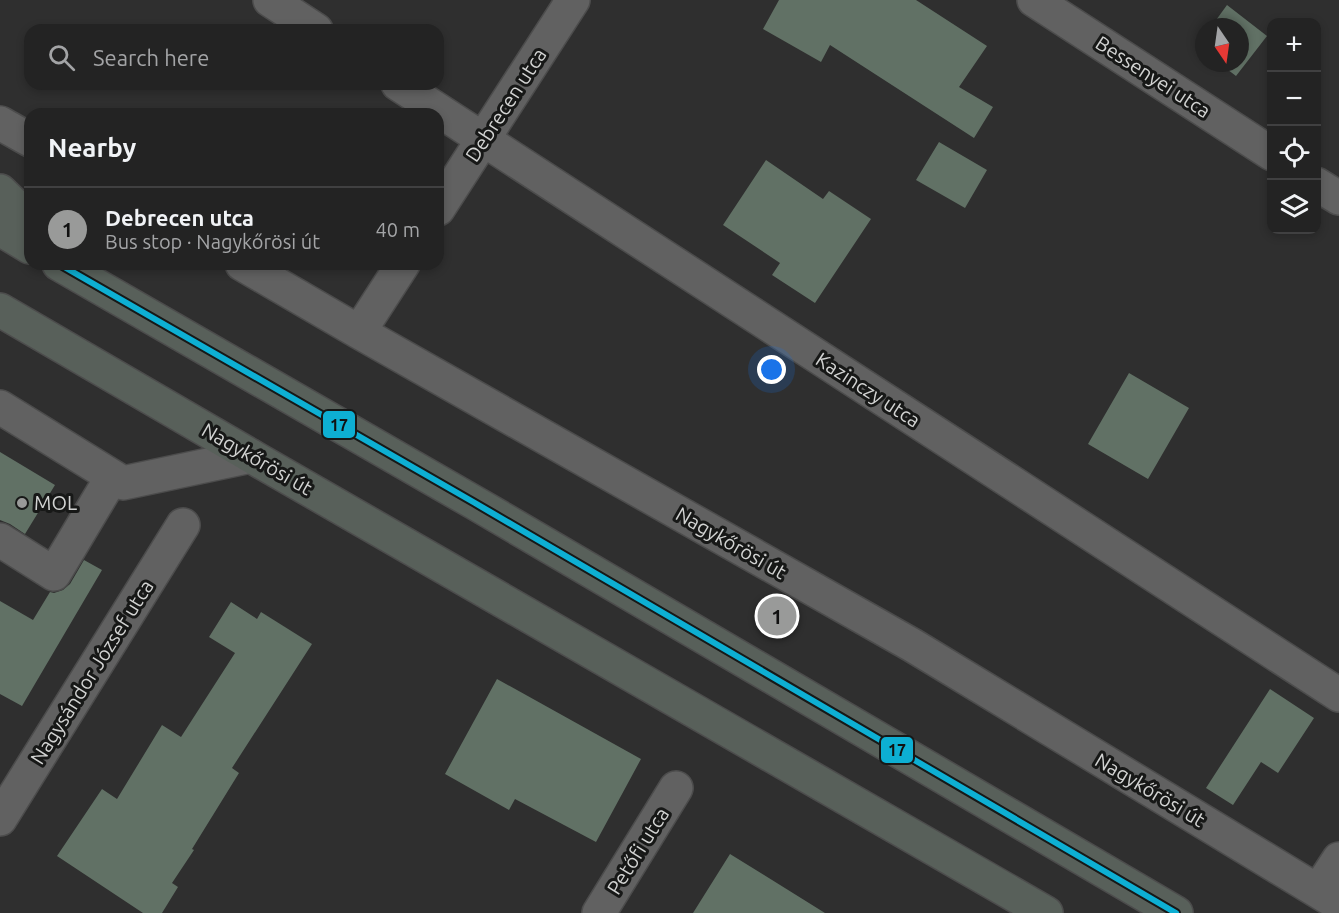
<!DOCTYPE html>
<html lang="en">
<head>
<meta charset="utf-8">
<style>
  :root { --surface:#232323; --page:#2b2b2b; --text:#f1f3f6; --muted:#a3a4a6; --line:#404041; --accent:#999a99 }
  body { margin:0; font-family:Ubuntu,sans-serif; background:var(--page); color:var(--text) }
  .controls { position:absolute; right:18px; top:18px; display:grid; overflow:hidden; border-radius:12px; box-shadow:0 3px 9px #0003 }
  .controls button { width:54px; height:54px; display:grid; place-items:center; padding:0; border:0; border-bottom:2px solid var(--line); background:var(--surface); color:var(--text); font:30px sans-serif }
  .compass { position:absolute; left:1195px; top:18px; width:54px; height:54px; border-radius:50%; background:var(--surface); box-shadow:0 3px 9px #0003; rotate:167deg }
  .you { position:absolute; left:772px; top:370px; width:21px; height:21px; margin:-15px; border:4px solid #fff; border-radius:50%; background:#1a73e8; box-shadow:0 0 0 9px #1a73e833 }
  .badge { display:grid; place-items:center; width:39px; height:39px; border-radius:50%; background:var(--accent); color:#111; font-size:20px; font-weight:700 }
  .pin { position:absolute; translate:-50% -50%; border:3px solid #fff; box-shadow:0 2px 6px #0006 }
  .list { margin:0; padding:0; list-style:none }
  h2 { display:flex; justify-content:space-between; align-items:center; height:78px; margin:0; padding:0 24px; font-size:26px }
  h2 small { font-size:20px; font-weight:400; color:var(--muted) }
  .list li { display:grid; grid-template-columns:39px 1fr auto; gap:18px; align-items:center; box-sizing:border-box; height:84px; padding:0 24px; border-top:2px solid var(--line) }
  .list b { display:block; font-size:22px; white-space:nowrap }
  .list p { margin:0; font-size:20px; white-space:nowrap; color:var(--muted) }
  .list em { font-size:20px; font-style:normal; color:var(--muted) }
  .icon { flex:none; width:33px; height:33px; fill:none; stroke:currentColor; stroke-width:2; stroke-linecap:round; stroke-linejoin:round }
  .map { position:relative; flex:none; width:1339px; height:913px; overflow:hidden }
  .search { position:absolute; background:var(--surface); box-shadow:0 3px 9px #0003; left:24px; top:24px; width:420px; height:66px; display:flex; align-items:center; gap:15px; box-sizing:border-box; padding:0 21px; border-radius:18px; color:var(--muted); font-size:22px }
  .panel { position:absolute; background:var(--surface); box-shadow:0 3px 9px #0003; left:24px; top:108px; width:420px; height:162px; border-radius:18px }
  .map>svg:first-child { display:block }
</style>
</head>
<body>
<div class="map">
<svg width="1339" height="913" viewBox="0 0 1339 913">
  <rect width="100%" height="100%" fill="#2f2f2f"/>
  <!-- building -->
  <path fill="#617165" d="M779,0H916L987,46L959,87L993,107L974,138L830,45L821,62L763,29Z
    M1227,5L1267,36L1236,76L1219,63H1240V27H1211Z
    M939,142L987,170L965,208L916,180Z
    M766,160L823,199L829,191L871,219L815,303L772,275L780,263L723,225Z
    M1129,373L1189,408L1148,479L1088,444Z
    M0,452L55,485L25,534L10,524L0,520Z
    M84,560L102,570L22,706L0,694V601L33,620L50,592L54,593L63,590L70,584Z
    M231,602L257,619L261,612L312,644L232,768L239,773L192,849L194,850L172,883L178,887L162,913H143L57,856L102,789L117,799L162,725L181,737L235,653L209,637Z
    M497,679L641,759L596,842L515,799L509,810L445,774Z
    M1270,689L1314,718L1278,773L1261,762L1233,805L1206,788Z
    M730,854L825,913H693Z"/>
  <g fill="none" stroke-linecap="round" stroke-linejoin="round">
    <defs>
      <path id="minor" d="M270,0L316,30
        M1034,0L1272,154
        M398,84L1339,695
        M0,123L30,140
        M1316,184L1339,198
        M438,209L573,0
        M242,264L359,332L912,645L1339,904
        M359,332L403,264
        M0,407L123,483L251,456
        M0,540L54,574L112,477
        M0,819L183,525
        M1318,891L1339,859
        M599,913L676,788"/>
      <path id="major" d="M0,191L30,220
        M0,229L30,247
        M59,264L475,503L1176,913
        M0,310L251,456L1046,913"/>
    </defs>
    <!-- minor casing -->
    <use href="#minor" stroke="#4c4c4c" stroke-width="36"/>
    <!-- major casing -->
    <use href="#major" stroke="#4c4c4c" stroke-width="36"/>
    <!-- minor -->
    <use href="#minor" stroke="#616161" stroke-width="33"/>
    <!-- major -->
    <use href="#major" stroke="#58605a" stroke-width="33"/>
    <defs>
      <path id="bus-1" d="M59,264L475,503L1176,913"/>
    </defs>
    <!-- bus-1 casing -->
    <use href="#bus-1" stroke="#171817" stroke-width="10"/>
    <!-- bus-1 -->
    <use href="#bus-1" stroke="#0dafd3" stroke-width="6"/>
  </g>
  <!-- markers -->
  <circle fill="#999a99" stroke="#171817" stroke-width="2" cx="22" cy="503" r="6"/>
  <g text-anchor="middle" stroke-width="6" stroke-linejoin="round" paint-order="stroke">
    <!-- street labels -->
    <g font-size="20" fill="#d2d3d2" stroke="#171817">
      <text transform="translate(1153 77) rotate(33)" y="7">Bessenyei utca</text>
      <text transform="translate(506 105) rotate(-57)" y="7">Debrecen utca</text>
      <text transform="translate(868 390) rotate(33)" y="7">Kazinczy utca</text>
      <text transform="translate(257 459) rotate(30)" y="7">Nagykőrösi út</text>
      <text transform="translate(731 543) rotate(30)" y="7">Nagykőrösi út</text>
      <text transform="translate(92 672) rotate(-58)" y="7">Nagysándor József utca</text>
      <text transform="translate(1150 790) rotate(31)" y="7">Nagykőrösi út</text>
      <text transform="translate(638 851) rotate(-58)" y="7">Petőfi utca</text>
    </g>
    <!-- poi labels -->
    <g font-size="20" fill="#d2d3d2" stroke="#171817" text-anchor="start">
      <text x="34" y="510">MOL</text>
    </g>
  </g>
  <g stroke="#171817" stroke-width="2">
    <rect x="322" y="410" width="34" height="29" rx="6" fill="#0dafd3"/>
    <rect x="880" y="736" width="34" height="28" rx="6" fill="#0dafd3"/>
  </g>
  <g font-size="16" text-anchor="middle" font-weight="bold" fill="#111">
    <text x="339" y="431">17</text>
    <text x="897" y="756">17</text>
  </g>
</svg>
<div class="controls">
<button>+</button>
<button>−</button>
<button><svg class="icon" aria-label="locate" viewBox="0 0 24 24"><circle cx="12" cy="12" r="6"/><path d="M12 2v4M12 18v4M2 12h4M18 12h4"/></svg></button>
<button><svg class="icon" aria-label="layers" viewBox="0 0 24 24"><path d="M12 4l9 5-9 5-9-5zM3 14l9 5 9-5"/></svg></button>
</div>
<svg class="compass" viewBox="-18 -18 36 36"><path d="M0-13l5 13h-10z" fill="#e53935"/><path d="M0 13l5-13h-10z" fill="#a3a4a6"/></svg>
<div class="you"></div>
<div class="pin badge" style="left:777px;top:616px">1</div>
<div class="search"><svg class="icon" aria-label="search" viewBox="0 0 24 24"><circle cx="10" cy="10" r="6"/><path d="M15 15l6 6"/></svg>Search here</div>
<section class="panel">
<h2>Nearby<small></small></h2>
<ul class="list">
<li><span class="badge">1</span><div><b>Debrecen utca</b><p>Bus stop · Nagykőrösi út</p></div><em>40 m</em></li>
</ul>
</section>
</div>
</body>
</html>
